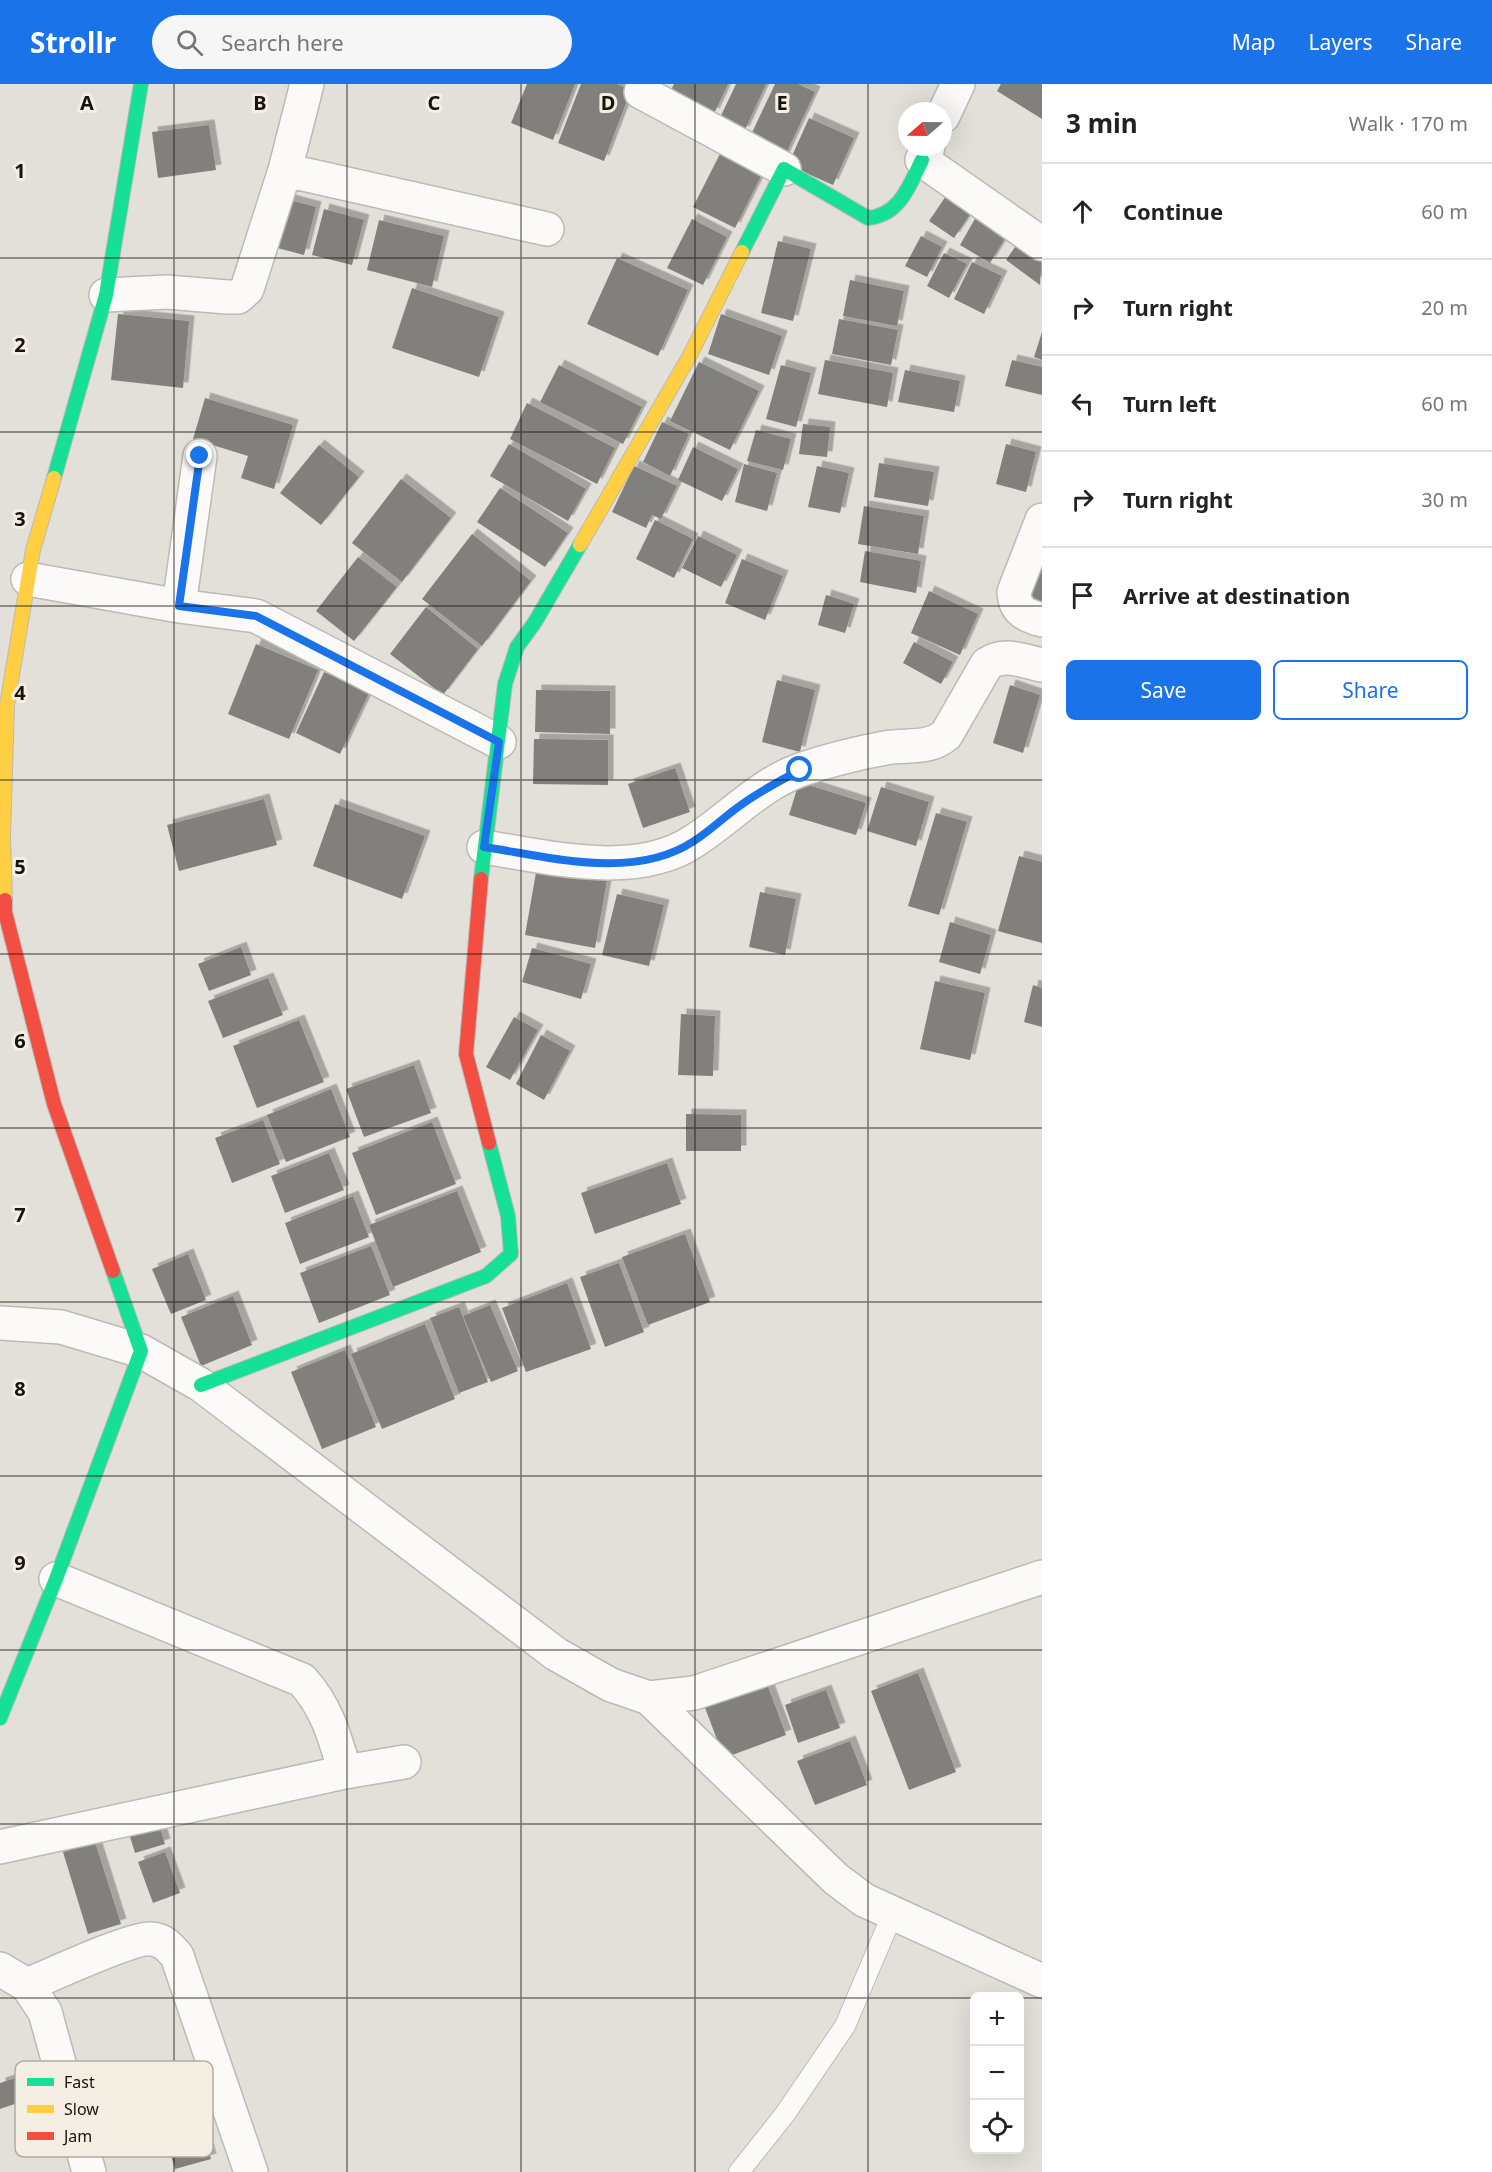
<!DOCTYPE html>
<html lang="en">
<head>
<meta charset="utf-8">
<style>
  :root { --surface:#fff; --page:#f6f6f6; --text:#222; --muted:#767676; --line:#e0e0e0; --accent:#1a73e8 }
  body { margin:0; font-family:"Noto Sans",sans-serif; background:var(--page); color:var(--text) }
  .controls { position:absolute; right:18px; bottom:18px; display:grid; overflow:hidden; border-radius:9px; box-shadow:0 6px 24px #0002 }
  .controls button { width:54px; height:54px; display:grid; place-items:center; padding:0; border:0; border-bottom:2px solid var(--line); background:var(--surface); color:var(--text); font:30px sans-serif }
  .compass { position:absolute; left:898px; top:18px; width:54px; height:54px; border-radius:50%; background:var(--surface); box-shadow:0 6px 24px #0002; rotate:250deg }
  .stop { position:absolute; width:18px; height:18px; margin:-14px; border:4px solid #1a73e8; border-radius:50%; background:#fff }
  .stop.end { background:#1a73e8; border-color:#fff; box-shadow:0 2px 6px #0008 }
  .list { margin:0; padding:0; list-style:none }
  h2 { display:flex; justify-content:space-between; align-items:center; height:78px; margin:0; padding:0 24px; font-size:26px }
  h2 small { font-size:20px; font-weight:400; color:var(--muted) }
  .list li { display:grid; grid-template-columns:39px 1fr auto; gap:18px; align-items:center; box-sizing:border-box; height:96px; padding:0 24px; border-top:2px solid var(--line) }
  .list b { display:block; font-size:22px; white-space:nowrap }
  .list em { font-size:20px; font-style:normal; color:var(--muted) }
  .actions { display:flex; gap:12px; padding:18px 24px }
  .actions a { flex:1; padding:14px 0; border:2px solid var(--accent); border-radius:9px; text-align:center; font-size:21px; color:var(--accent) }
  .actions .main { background:var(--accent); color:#fff }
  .icon { flex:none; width:33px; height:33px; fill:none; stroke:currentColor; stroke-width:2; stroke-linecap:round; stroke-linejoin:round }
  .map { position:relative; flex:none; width:1042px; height:2088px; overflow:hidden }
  header { display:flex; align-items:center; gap:36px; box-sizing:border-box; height:84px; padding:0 30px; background:var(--accent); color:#fff }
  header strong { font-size:28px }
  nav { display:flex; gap:33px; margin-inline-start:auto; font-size:21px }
  .search { width:420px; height:54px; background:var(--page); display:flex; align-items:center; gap:15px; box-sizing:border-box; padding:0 21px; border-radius:33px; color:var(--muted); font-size:22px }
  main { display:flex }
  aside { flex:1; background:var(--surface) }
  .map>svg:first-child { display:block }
</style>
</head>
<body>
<header>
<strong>Strollr</strong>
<div class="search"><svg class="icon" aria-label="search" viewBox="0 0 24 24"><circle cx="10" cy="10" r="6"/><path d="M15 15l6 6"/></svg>Search here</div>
<nav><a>Map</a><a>Layers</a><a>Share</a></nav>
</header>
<main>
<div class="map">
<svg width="1042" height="2088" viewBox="0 0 1042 2088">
  <defs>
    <filter id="shadow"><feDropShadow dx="5.5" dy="-5.5" stdDeviation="0" flood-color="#0004"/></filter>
  </defs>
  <rect width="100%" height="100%" fill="#e3e0da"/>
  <!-- building -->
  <path fill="#82807c" filter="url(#shadow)" d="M527,0H575L553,56L511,39Z
    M581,0H617L631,6L604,77L558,59Z
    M674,0H728L714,30L670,8Z
    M736,0H766L744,48L719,36Z
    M775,0H798L815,8L784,74L748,57Z
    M1001,0H1042V35L997,7Z
    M809,34L854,54L833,101L788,81Z
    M209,41L216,86L158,94L152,48Z
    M722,66L764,86L735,144L693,123Z
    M948,109L973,126L954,154L929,137Z
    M278,113L316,123L304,171L266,161Z
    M324,125L364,136L352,181L312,171Z
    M976,133L1007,151L990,179L960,161Z
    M692,135L727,153L703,201L667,184Z
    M379,136L444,152L432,203L367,186Z
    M921,152L942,163L927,193L905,182Z
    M1022,153L1042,167L1040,201L1006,176Z
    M778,157L811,165L793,237L761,229Z
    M944,169L967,180L949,214L927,202Z
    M617,174L688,206L658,272L587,240Z
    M972,178L1002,192L984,230L954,215Z
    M850,196L904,207L897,242L843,232Z
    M412,204L499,233L479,293L392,264Z
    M118,230L189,237L183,304L111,296Z
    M721,230L782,252L769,291L708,270Z
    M839,235L898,246L891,281L832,270Z
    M1042,248V276L1034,273Z
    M825,276L893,289L887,323L818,310Z
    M1012,276L1042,283V311L1005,302Z
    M699,278L759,307L730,366L670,337Z
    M559,281L642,323L623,360L540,318Z
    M781,281L811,289L796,343L766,335Z
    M905,286L960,297L954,328L898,318Z
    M205,314L293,341L274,405L241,394L248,372L193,355Z
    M527,319L615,364L597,400L510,355Z
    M662,338L689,350L670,392L643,378Z
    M803,340L830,343L827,373L799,370Z
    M756,346L791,355L783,386L747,377Z
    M509,360L586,405L568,437L490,392Z
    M1006,360L1036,368L1026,408L996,400Z
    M319,361L359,393L321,441L280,409Z
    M693,363L738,385L722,417L678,396Z
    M879,379L934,388L928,422L874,413Z
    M744,380L777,389L767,427L735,418Z
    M634,382L677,402L661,435L652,431L646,444L612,428Z
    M817,382L849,389L840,429L808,423Z
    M401,395L451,434L402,498L352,459Z
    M500,404L568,449L545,483L477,438Z
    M864,422L924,432L918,470L858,460Z
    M655,436L693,455L674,494L636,475Z
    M472,450L531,497L482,562L422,515Z
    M698,452L737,471L721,503L682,484Z
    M865,467L921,477L916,509L860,498Z
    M358,473L397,503L354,557L316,527Z
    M742,475L783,492L765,536L725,519Z
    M1030,478L1042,483V522L1017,516Z
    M929,507L978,530L960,571L911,549Z
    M826,511L854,520L845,549L818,541Z
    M426,523L478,565L443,611L390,570Z
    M914,558L953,578L941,600L903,579Z
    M256,560L318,586L289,655L228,630Z
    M324,588L369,609L340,670L296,649Z
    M777,596L815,606L800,668L762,658Z
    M1010,601L1040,611L1023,669L993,659Z
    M536,606L610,607V650L535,648Z
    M534,655L608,656V701L533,700Z
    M675,684L690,728L643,744L628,700Z
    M799,698L866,719L856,751L789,731Z
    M881,703L929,718L916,762L867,747Z
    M264,715L277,761L179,787L167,741Z
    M335,720L425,752L402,815L313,782Z
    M936,729L967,738L939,831L908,822Z
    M1019,772L1042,778V859L998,847Z
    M537,783L607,796L595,864L525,851Z
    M760,808L796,815L785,871L749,863Z
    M617,810L664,821L649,882L602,871Z
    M950,838L991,851L980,890L939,878Z
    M241,863L251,891L209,907L198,880Z
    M532,864L591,880L581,915L522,898Z
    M268,894L283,931L223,954L208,917Z
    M935,897L985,909L970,976L920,965Z
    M1033,901L1042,904V943L1024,938Z
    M681,930L715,932L713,992L678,991Z
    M514,933L538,946L510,996L486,983Z
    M299,936L324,998L257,1024L233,962Z
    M541,951L570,967L544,1016L516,1000Z
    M414,981L431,1029L364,1053L346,1005Z
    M331,1005L350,1053L286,1078L267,1031Z
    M686,1030L741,1031V1067H686Z
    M263,1036L280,1080L232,1099L215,1054Z
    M432,1038L456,1100L376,1131L352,1069Z
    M329,1069L344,1106L285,1129L271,1092Z
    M667,1079L681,1120L595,1150L581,1109Z
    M457,1107L481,1168L393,1203L369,1141Z
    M353,1112L369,1153L300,1180L285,1139Z
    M685,1150L710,1218L648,1241L622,1173Z
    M371,1162L390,1211L319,1239L300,1189Z
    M188,1170L206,1216L171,1230L152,1185Z
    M619,1179L644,1248L605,1263L580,1193Z
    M567,1199L591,1265L526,1288L502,1224Z
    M233,1212L252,1261L201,1282L181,1233Z
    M490,1221L518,1287L491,1298L463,1232Z
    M459,1223L488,1298L459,1309L430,1234Z
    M425,1240L455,1315L382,1345L351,1270Z
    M345,1266L376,1343L322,1365L291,1288Z
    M918,1589L956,1688L909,1706L871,1607Z
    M766,1597L786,1651L724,1674L704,1621Z
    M826,1606L840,1644L798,1659L785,1621Z
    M850,1657L867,1701L815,1721L797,1677Z
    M158,1737L165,1760L135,1769L128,1746Z
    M95,1758L121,1840L88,1850L63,1768Z
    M165,1768L180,1809L153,1819L138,1778Z
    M31,1989L38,2012L0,2025V1999Z
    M205,2054L211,2075L175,2085L169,2065Z"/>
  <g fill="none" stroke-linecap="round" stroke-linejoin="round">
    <defs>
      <path id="lane" d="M739,2088L785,2030L845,1942L893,1829"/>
      <path id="street" d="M641,8L784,85
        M943,32L958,0
        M928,63L922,76L1042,160
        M285,86L547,145
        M106,211L167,208L227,213H238L247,205L285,86L307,0
        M1042,436L1014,508C1015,527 1025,531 1042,536
        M28,495L179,522L256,532L499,658
        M179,522L200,372
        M484,763C549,773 636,796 694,757C730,734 759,701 800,686C826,677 858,669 885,664C907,660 928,666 946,651L987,580C1005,568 1022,577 1042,581
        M0,1239L61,1243L141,1267L201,1301L556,1570L611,1601L649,1614L694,1609L1042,1493
        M56,1495L302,1596C327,1623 335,1654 345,1688
        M649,1614L836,1795L864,1816L1042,1897
        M0,1763L345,1688L404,1678
        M0,1885L27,1901L45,1928L89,2088
        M27,1901C49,1892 133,1853 151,1855C164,1856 169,1863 177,1872L251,2088"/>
      <path id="fast" d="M742,168L784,85L868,134C900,131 909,102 922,76
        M54,394L106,211L141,0
        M481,795L505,600L517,563L535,538L580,461
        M201,1301L486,1192L511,1170L508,1132L489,1059
        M0,1634L56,1495L141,1267L113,1187"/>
      <path id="slow" d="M580,461L689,273L742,168
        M5,816L3,753L7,621L33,466L54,394"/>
      <path id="jam" d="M481,795L466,970L489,1059
        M5,816V828L54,1020L113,1187"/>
    </defs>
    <!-- lane casing -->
    <use href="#lane" stroke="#bcbab5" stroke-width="22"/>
    <!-- street casing -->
    <use href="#street" stroke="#bcbab5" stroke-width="36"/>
    <!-- fast casing -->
    <use href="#fast" stroke="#bcbab5" stroke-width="16"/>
    <!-- slow casing -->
    <use href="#slow" stroke="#bcbab5" stroke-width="16"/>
    <!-- jam casing -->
    <use href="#jam" stroke="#bcbab5" stroke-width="16"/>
    <!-- lane -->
    <use href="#lane" stroke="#fbfaf9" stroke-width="20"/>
    <!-- street -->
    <use href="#street" stroke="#fbfaf9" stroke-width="33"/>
    <!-- fast -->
    <use href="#fast" stroke="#16e098" stroke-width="14"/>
    <!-- slow -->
    <use href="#slow" stroke="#ffcf43" stroke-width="14"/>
    <!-- jam -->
    <use href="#jam" stroke="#f24e42" stroke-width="14"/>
  </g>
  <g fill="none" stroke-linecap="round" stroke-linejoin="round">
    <!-- route -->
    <path stroke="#1a73e8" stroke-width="8" d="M200,372L179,522L256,532L499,658L484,763C550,773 634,797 694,757C711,746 725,732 741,721C760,707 780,697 800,686"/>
  </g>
  <!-- grid -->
  <path fill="none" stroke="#161310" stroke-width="1.5" stroke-opacity="0.55" d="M174,0V2088M347,0V2088M521,0V2088M695,0V2088M868,0V2088M0,174H1042M0,348H1042M0,522H1042M0,696H1042M0,870H1042M0,1044H1042M0,1218H1042M0,1392H1042M0,1566H1042M0,1740H1042M0,1914H974M1020,1914H1042"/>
  <!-- legend -->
  <rect x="15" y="1977" width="198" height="96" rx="9" fill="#f4eee3" stroke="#b1aca4" stroke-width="1.5"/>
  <rect x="27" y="1994" width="27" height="8" fill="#16e098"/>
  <rect x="27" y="2021" width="27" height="8" fill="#ffcf43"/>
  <rect x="27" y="2048" width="27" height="8" fill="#f24e42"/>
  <g font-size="16" fill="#161310">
    <text x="64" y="2004">Fast</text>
    <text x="64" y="2031">Slow</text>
    <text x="64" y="2058">Jam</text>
  </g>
  <g font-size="20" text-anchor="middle" font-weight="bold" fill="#161310" stroke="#f4eee3" stroke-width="6" stroke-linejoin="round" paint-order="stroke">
    <text x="87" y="26">A</text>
    <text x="260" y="26">B</text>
    <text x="434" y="26">C</text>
    <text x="608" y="26">D</text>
    <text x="782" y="26">E</text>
    <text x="20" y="94">1</text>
    <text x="20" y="268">2</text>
    <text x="20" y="442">3</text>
    <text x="20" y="616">4</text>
    <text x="20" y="790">5</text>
    <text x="20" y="964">6</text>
    <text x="20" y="1138">7</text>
    <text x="20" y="1312">8</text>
    <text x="20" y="1486">9</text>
  </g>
</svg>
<div class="controls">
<button>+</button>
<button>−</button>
<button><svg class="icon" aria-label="locate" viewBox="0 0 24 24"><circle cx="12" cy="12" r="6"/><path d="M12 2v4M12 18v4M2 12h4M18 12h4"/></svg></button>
</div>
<svg class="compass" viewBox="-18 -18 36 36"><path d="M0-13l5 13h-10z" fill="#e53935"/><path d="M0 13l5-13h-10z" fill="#767676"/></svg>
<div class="stop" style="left:800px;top:686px"></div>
<div class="stop end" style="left:200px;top:372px"></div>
</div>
<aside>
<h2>3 min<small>Walk · 170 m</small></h2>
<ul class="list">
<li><svg class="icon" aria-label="ahead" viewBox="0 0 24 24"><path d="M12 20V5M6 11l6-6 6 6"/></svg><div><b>Continue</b></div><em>60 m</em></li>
<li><svg class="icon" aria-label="right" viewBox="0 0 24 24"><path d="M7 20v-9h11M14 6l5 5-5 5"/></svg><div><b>Turn right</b></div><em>20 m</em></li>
<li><svg class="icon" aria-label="left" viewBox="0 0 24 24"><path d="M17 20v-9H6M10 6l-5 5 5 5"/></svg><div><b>Turn left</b></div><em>60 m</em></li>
<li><svg class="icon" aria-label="right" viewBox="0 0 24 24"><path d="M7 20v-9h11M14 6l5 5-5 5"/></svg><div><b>Turn right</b></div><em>30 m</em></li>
<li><svg class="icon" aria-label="arrive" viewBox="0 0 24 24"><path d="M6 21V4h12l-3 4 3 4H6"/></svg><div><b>Arrive at destination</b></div></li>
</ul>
<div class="actions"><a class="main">Save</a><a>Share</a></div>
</aside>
</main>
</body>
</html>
